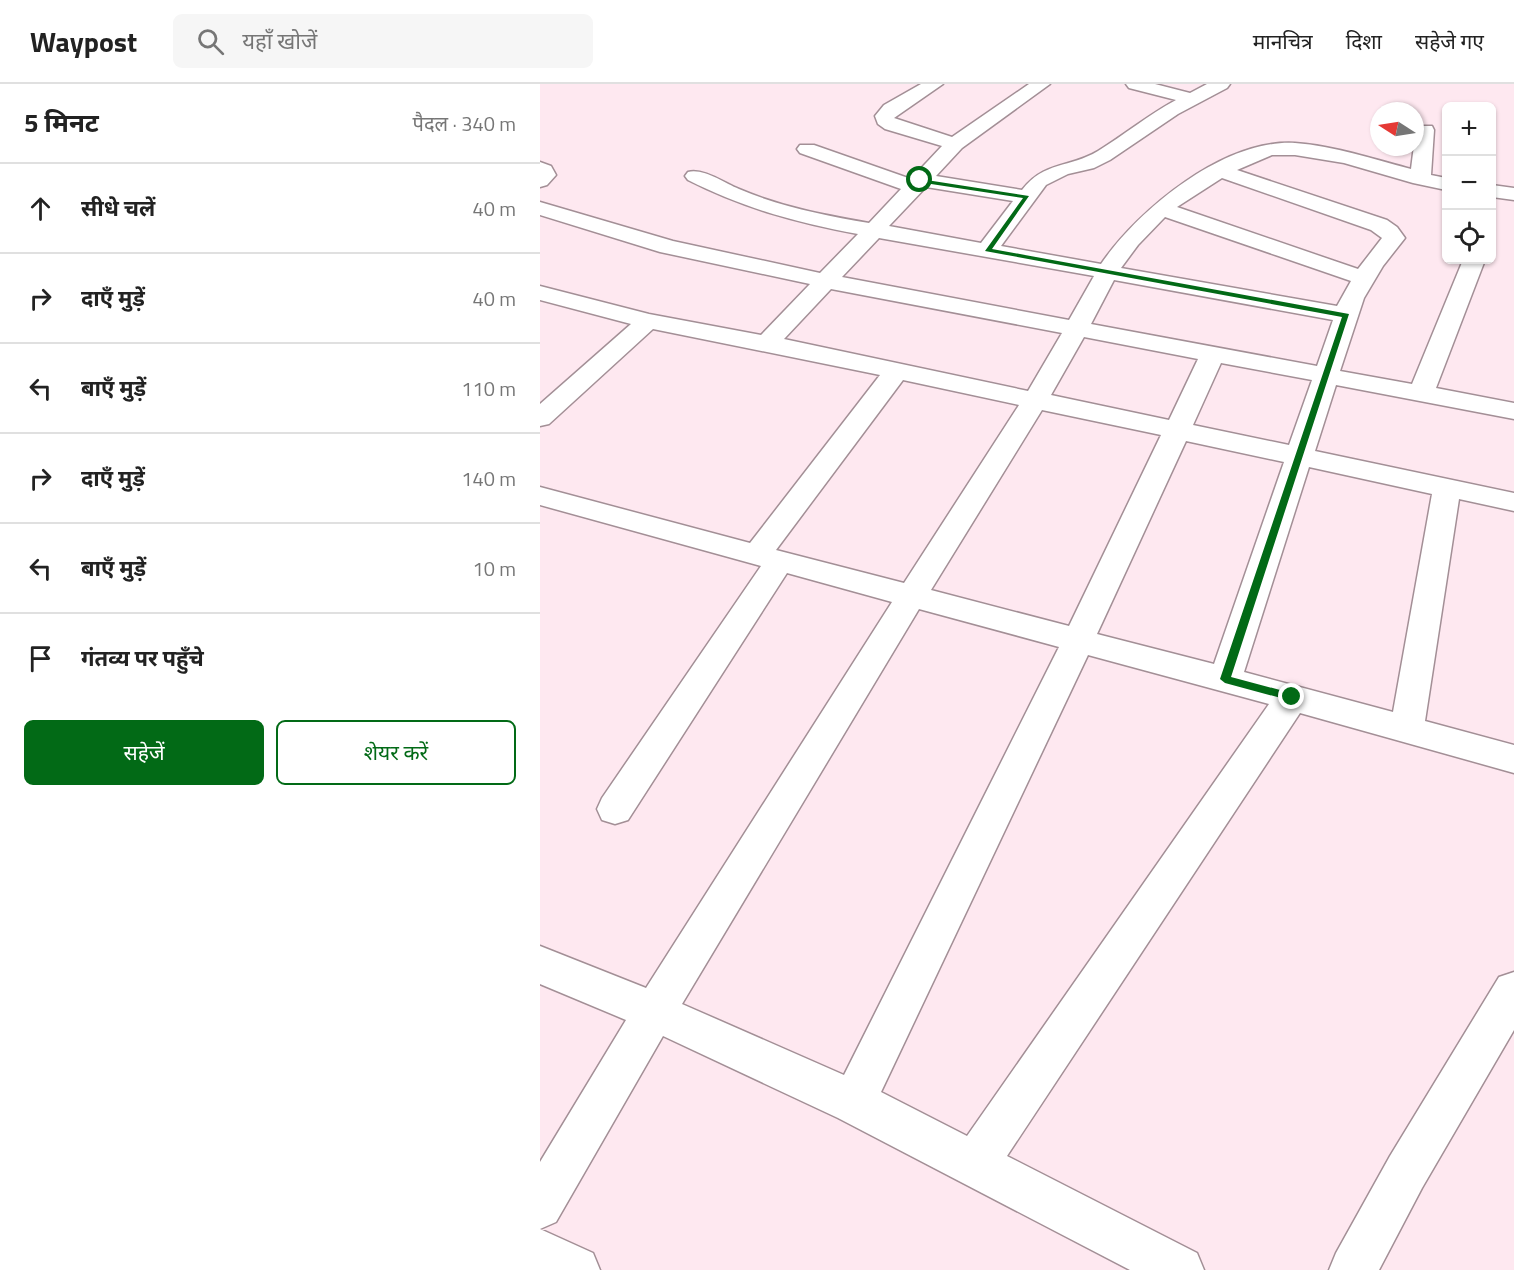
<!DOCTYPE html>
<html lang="hi">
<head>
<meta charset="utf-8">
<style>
  :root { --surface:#fff; --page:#f6f6f6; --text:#222; --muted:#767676; --line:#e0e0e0; --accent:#026a16 }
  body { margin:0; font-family:"Titillium Web","Noto Sans Devanagari",sans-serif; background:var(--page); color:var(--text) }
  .controls { position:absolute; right:18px; top:18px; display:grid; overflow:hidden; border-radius:9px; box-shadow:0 2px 4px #0004 }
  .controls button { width:54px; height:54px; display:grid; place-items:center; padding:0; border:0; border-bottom:2px solid var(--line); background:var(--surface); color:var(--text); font:30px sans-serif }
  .compass { position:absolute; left:830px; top:18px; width:54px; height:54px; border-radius:50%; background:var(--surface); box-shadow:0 2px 4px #0004; rotate:282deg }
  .stop { position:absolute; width:18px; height:18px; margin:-14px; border:4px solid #026a16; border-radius:50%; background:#fff }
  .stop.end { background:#026a16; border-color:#fff; box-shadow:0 2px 6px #0008 }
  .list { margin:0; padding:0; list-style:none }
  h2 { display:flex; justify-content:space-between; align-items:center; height:78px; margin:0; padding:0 24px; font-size:26px }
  h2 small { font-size:20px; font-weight:400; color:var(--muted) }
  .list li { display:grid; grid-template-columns:39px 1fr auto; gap:18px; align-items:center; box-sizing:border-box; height:90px; padding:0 24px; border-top:2px solid var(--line) }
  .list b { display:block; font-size:22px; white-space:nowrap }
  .list em { font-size:20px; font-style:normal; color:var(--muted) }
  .actions { display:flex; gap:12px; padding:18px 24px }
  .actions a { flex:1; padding:14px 0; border:2px solid var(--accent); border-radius:9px; text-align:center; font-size:21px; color:var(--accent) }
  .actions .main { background:var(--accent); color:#fff }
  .icon { flex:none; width:33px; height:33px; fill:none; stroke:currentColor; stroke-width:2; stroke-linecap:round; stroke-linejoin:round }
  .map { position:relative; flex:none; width:974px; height:1186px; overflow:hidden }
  header { display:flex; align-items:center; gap:36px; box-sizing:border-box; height:84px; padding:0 30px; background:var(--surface); border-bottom:2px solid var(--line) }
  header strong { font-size:28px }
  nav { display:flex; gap:33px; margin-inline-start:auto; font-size:21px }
  .search { width:420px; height:54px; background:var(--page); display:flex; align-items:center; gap:15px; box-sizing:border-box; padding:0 21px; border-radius:9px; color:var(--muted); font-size:22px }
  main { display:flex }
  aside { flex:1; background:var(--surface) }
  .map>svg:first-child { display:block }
</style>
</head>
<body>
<header>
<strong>Waypost</strong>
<div class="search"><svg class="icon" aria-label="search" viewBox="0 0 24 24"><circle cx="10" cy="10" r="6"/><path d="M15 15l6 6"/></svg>यहाँ खोजें</div>
<nav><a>मानचित्र</a><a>दिशा</a><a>सहेजे गए</a></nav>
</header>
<main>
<aside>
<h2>5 मिनट<small>पैदल · 340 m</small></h2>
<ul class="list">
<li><svg class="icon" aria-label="ahead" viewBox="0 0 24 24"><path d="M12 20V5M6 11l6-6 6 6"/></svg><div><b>सीधे चलें</b></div><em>40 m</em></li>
<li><svg class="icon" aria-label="right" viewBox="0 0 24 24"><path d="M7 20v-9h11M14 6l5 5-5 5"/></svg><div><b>दाएँ मुड़ें</b></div><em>40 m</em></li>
<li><svg class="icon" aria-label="left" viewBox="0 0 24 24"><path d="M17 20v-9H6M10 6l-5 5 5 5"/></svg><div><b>बाएँ मुड़ें</b></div><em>110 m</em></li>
<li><svg class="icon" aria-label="right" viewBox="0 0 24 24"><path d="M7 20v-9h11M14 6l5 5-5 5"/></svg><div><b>दाएँ मुड़ें</b></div><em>140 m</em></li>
<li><svg class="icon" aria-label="left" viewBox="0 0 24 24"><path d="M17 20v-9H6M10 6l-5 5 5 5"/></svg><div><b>बाएँ मुड़ें</b></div><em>10 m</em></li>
<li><svg class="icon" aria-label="arrive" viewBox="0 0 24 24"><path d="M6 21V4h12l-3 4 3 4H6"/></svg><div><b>गंतव्य पर पहुँचे</b></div></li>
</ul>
<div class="actions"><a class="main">सहेजें</a><a>शेयर करें</a></div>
</aside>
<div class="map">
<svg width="974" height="1186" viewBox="0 0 974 1186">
  <rect width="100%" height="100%" fill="#fee8f0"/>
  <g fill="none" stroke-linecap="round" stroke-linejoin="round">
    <defs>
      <path id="street" d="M381,0H403L354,34L412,53L489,0H510L422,64L396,92L482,106C504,77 530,84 558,67C584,51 608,31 636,16L589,4L586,0H615L650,9L667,0H690L687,4L638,30L570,76L554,84L528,90L506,101L461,162L561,180C599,125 684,55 755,59C795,62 833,75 871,85L876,46L878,42H892L894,46L891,91L906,94V106L873,99L804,79L755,71H732L697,86L847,136L857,143L865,154L843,182L824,214L800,287L872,300L923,176H945L896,304L974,319V335L796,301L775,367L974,409V427L919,415L885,637L974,661V689L760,629L467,1072L657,1169L664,1186H590L298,1034L123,952L16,1138L0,1145L53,1169L60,1186H0V1078L86,936L0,900V862L106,904L352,518L247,489L88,736L75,740L62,736L57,725L62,714L221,482L0,421V403L210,459L340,291L113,245L9,340L0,342V320L91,240L0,216V202L109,230L221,251L270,200L120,168L0,131V118L133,157L280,189L318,150C258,139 203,124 148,96L145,92L148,88C164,84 184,99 199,105C241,123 284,131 329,139L361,105L260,69L257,65L260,61H274L371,95L402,62L345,45L338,40L335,32L344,21ZM682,94L831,146L842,154L818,185L637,123ZM386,103L473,117L441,159L349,142ZM625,133L811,197L797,222L581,184L598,161ZM339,154L554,192L529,236L302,193ZM574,196L793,236L777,282L551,240ZM291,205L522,249L488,307L244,255ZM544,253L658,275L629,336L511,311ZM681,279L772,296L749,361L653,341ZM363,296L479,321L364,499L236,466ZM502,326L621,351L529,542L391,506ZM646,357L744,378L674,580L557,550ZM769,383L892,410L853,628L704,588ZM379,525L519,563L304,991L142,920ZM548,571L729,620L427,1052L341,1008Z
        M0,78L11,82L16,91L7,101L0,103Z
        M952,101L974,104V116L952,113Z
        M974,888V946L882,1104L839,1186H789L796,1169L850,1072L959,893Z"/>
    </defs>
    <!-- street casing -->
    <use href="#street" stroke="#a38f96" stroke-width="3"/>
    <!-- street -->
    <use href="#street" fill="#fff" fill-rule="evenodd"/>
  </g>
  <!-- route -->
  <path fill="#026a16" d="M380,95L489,112L452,165L809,230L691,593L755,610V616L752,617L685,599L680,595L802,233L445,167L483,114L378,98Z"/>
</svg>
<div class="controls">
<button>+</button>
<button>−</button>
<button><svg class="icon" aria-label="locate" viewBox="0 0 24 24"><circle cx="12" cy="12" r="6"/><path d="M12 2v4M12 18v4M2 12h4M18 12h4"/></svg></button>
</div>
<svg class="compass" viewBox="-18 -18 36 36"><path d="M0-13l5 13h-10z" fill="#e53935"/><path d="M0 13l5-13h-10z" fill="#767676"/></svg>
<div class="stop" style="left:380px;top:96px"></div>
<div class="stop end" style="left:752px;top:613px"></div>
</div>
</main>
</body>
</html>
